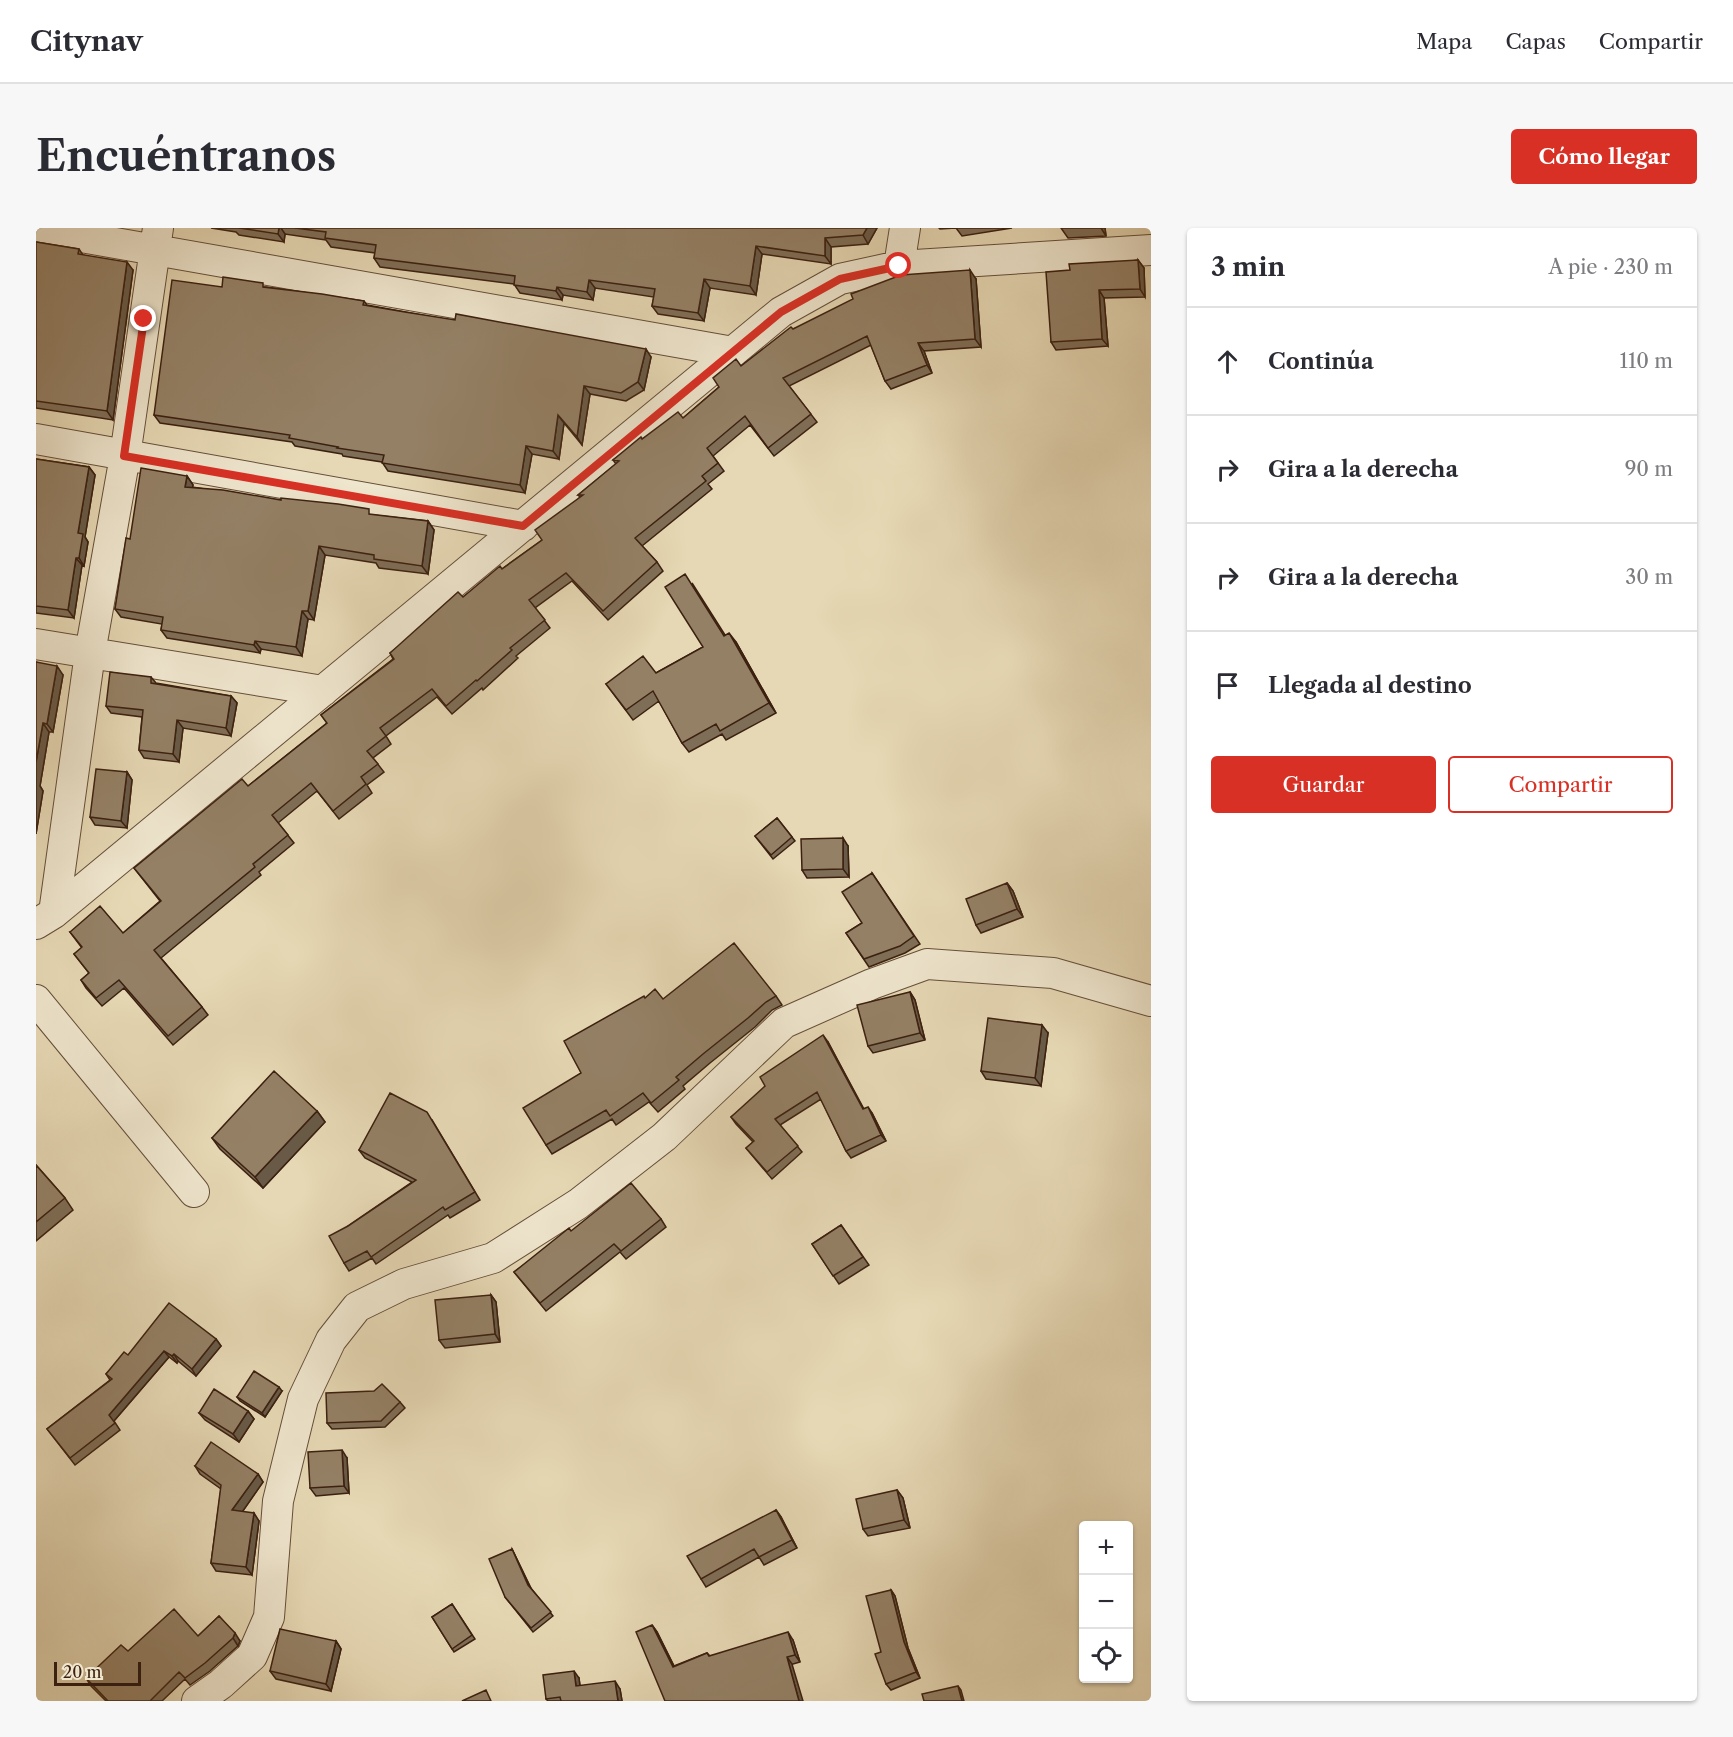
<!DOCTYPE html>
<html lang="es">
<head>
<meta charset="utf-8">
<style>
  :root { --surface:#fff; --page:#f7f7f7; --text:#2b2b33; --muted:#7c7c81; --line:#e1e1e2; --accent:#d93025 }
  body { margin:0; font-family:"Libre Caslon Text",serif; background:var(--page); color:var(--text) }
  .controls { position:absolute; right:18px; bottom:18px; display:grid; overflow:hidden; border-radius:6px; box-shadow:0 2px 4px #0004 }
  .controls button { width:54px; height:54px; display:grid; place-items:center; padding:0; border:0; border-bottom:2px solid var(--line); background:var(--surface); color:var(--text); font:30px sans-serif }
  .scale { position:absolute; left:18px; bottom:15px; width:87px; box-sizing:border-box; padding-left:6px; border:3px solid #3c2010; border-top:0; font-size:16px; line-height:21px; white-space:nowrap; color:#3c2010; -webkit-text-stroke:4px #efe6ce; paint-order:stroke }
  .stop { position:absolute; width:18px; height:18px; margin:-14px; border:4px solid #d93025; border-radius:50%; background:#fff }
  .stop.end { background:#d93025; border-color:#fff; box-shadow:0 2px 6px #0008 }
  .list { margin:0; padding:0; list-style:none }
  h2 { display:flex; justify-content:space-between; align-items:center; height:78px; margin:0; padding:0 24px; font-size:26px }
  h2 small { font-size:20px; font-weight:400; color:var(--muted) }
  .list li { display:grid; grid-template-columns:39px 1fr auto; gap:18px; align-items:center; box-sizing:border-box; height:108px; padding:0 24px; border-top:2px solid var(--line) }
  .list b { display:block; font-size:22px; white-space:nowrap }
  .list em { font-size:20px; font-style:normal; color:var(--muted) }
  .actions { display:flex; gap:12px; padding:18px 24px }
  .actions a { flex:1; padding:14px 0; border:2px solid var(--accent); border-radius:6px; text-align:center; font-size:21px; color:var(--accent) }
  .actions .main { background:var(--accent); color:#fff }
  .icon { flex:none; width:33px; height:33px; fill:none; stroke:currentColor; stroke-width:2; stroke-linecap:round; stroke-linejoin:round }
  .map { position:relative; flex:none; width:1115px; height:1473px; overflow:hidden; border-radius:6px }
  header { display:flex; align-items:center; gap:36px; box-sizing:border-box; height:84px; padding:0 30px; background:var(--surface); border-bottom:2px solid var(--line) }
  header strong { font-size:28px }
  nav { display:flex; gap:33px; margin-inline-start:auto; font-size:21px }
  .intro { display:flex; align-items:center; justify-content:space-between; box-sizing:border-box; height:144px; padding:0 36px }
  h1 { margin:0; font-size:42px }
  .button { padding:15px 27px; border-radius:6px; background:var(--accent); color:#fff; font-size:21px; font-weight:700 }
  main { display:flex; gap:36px; padding:0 36px }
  aside { flex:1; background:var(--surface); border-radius:6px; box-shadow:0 2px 4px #0004 }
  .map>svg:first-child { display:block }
</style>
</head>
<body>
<header>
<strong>Citynav</strong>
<nav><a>Mapa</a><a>Capas</a><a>Compartir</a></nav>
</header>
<div class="intro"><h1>Encuéntranos</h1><a class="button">Cómo llegar</a></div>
<main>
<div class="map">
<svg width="1115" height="1473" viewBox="0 0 1115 1473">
  <rect width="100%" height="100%" fill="#e6d8b4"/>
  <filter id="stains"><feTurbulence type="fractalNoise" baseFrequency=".00333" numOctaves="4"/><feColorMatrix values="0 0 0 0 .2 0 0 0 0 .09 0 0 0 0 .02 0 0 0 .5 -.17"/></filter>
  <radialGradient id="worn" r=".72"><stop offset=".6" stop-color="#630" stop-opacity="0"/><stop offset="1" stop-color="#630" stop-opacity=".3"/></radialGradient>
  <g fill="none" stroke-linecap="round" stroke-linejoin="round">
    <defs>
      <path id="street" d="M0,1L697,124
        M863,38L869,0
        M0,211L487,298
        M0,416L287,463
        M18,685L54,425L89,228L122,0
        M0,696L18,685L745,84L804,51L863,38L1115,22
        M0,772L158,964
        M161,1473L185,1456L216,1428L233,1389L242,1273L267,1171L295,1112L321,1079L368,1056L457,1030L542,976L628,909L748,795L836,756L891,736L1017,745L1115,773"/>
    </defs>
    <!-- street casing -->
    <use href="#street" stroke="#664e39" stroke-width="32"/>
    <!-- street -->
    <use href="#street" stroke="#efe6ce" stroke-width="30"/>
  </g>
  <!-- wall -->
  <path fill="#7f6e57" stroke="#3c2010" stroke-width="1.5" d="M175,0H841L832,16L795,19V36L726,26L720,67L674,60L668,93L622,86L616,78L618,69L559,60L557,72L527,67L526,72L484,65L478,56L344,39L338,30L339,25L295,19L290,12L249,6L248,14L203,7L200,4Z
    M903,0H920L904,1Z
    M920,0H976L926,8Z
    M1025,0H1069L1070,8L1032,10Z
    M0,14L43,21L47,27L97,42L77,192L0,180Z
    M1102,32L1108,40L1109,69L1068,70L1072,118L1020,122L1015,114L1034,42Z
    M940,51L945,119L888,123L896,145L855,161L849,153L835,117L753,158L781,194L738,228L714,197L677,228L688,243L672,256L676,261L606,318L621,334L627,343L572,392L536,353L499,380L514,400L480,428L482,430L447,462L446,460L416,486L401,469L350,508L355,516L337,530L348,544L331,557L336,565L303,591L281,563L242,595L258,615L223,644L225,647L125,730L166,779L172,787L137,817L88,760L66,778L50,760L45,752L53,745L38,726L46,720L34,704L87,705L124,673L98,640L212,558L291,495L285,487L357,431L354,425L427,369L506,312L544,269L542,267L580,236L577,232L606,211L647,190L683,159L705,138L757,101Z
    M186,59H230L328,73L331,77L615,129L608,162L590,173L554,166L546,217L528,195L523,231L496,226L489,265L352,243L346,234L307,228L306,226L259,218L256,214L124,195L118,187Z
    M0,231L53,239L59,247L49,309L52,314L48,338L46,337L38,390L0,385Z
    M151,248L157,257L156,259L337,287L392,293L398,302L392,346L343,340L340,335L289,327L278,392L272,391L266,428L225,421L224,425L131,410L125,402L126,396L85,389L79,381L94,311Z
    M656,355L689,407L700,414L740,485L690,512L686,506L653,524L646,515L623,473L597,492L570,456L620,445L667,419Z
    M0,434L27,447L17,504H13L4,558L7,563L0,606Z
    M115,449L120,455L195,468L201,475L195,508L147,500L143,534L108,530L103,522L106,489L75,485L70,478Z
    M91,544L96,552L91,600L59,597L54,589Z
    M741,590L759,613L737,631L719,608Z
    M812,618L813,649L771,650L766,642Z
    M836,645L884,716L869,725L833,739L810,705L826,695Z
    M971,655L977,663L987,689L945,705L940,697Z
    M874,764L879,772L889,812L837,825L832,818Z
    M740,768L746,777L736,782L719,799L674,835L647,858L649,861L622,884L613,874L580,897L576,891L516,926L510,917L545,845L609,770L627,771Z
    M1012,805L1005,858L950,851L945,843Z
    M792,814L828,881L836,885L850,913L815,930L810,923L785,871L744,897L766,924L736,951L710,920L717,914L700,896L695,889Z
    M281,883L289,894L227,960L184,921L176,910Z
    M396,892L444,972L414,990L412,987L340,1036L336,1030L313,1043L308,1035L312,998L376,954L329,930L323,922Z
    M0,937L29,970L37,982L0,1013Z
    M625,991L630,999L590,1031L584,1024L510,1083L478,1044L535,1003Z
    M805,997L833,1037L803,1056L776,1016Z
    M455,1067L460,1074L464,1114L409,1120L403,1112Z
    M180,1111L185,1118L160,1148L142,1133L141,1135L133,1129L78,1193L84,1202L39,1237L11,1201L74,1152L70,1146L92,1127Z
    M246,1163L229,1189L204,1173L201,1169Z
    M364,1174L369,1180L349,1199L296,1201L291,1195Z
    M212,1183L218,1191L203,1214L169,1192L163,1185Z
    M311,1230L313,1265L280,1268L274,1260Z
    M159,1238L222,1246L227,1254L206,1284L223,1293L216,1347L180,1343L175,1335L185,1261L164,1246Z
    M861,1262L867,1270L874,1300L832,1308L827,1301Z
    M740,1282L745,1289L761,1320L728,1337L723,1329L670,1359L665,1351Z
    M476,1321L478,1325L494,1359L517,1388L497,1404L469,1369Z
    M855,1362L859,1368L872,1420L884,1450L855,1462L850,1456L845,1424Z
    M416,1376L439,1411L418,1424L396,1389Z
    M183,1388L204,1413L202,1418L174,1443L154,1457L149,1451L126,1473H70L55,1458L50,1450L92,1423L162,1408Z
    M616,1397L621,1404L638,1438L671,1425L674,1428L757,1412L764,1434L629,1473Z
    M300,1413L305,1421L295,1463L240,1451L234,1443Z
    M543,1450L544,1458L584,1461L586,1473H512L510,1471Z"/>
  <!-- shaded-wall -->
  <path fill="#685a47" stroke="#3c2010" stroke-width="1.5" d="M243,0H245L249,6L248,14L242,6Z
    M831,0H841L832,16L827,7Z
    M1065,0H1069L1070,8Z
    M789,10L795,19V36L789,28Z
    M720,18L726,26L720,67L714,58Z
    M1102,32L1108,40L1109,69L1104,61Z
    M91,34L97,42L77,192L71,183Z
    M934,42L940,51L945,119L939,111Z
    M668,51L674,60L668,93L662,85Z
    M553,52L559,60L557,72L551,64Z
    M521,59L527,67L526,72L520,63Z
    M1063,62L1068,70L1072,118L1066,111Z
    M882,115L888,123L896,145L891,137Z
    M610,121L615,129L608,162L602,154Z
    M548,158L554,166L546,217L541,209Z
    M522,187L528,195L523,231L517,223Z
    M490,218L496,226L489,265L484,257Z
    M53,239L59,247L49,309L52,314L48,338L43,330L42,305Z
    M151,248L157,257L155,267L149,259Z
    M392,293L398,302L392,346L386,338Z
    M283,318L289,327L278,392L272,383Z
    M40,330L46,337L38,390L32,382Z
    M266,383L272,391L266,428L260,419Z
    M693,405L700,414L740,485L733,475Z
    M219,413L225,421L224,425L218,417Z
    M21,438L27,447L17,504L11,496Z
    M195,468L201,475L195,508L190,500Z
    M141,492L147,500L143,534L137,526Z
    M7,495L13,504L4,558L7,563L0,606V534Z
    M91,544L96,552L91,600L85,593Z
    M807,610L812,618L813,649L807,641Z
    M971,655L977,663L987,689L981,681Z
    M874,764L879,772L889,812L884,805Z
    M1006,797L1012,805L1005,858L999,850Z
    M787,807L792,814L831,888L827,881Z
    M832,879L836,885L850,913L845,907Z
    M281,883L289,894L227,960L219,949Z
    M455,1067L460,1074L464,1114L459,1106Z
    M180,1111L185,1118L160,1148L156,1141Z
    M128,1123L133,1129L77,1194L73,1187Z
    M138,1126L142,1133L141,1135L136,1128Z
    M243,1159L246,1163L229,1189L226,1185Z
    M212,1183L218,1191L203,1214L197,1206Z
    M306,1222L311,1230L313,1265L308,1258Z
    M222,1246L227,1254L202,1290L196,1282Z
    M861,1262L867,1270L874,1300L868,1292Z
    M740,1282L745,1289L761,1320L756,1312Z
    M218,1285L223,1293L216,1347L210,1339Z
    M476,1321L478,1325L495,1360L492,1357Z
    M855,1362L859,1368L872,1420L884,1450L880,1444L868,1414Z
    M616,1397L621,1404L642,1446L637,1439Z
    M752,1404L757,1412L764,1434L759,1427Z
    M199,1405L204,1413L202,1418L197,1410Z
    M300,1413L305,1421L295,1463L290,1456Z
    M751,1429L756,1436L767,1473H763Z
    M538,1443L543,1450L545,1466L540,1458Z
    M579,1453L584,1461L586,1473H582Z
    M922,1458L925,1462L928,1473H926Z"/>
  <!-- building -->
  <path fill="#948065" stroke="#3c2010" stroke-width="1.5" d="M203,0H243L242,6Z
    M259,0H831L827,7L789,10V28L720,18L714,58L668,51L662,85L616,78L619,61L553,52L551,64L521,59L520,63L478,57L479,48L338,30L340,17L289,10L290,4Z
    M0,14L43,21L42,26L91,34L71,183L0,173Z
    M1102,32L1104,61L1063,62L1066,111L1015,114L1010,44L1034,42L1033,36Z
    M934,42L939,111L882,115L891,137L849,153L831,108L747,150L775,186L732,220L709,188L671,220L682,235L666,248L670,253L599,310L621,334L567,383L530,345L493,372L509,392L474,420L476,422L441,453L440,452L410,478L396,461L344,500L350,508L331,523L342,536L325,549L330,556L297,583L275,555L236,587L252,607L217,636L219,639L118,722L166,779L132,808L83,752L60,770L45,752L53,745L38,726L46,719L34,704L64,678L87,705L125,673L98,640L206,551L212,558L291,495L285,487L358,431L354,425L422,364L427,369L464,338L466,341L506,312L499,302L547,267H542L583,233L577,232L605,209L606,211L642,184L647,190L683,159L677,150L700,131L705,138L755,99L757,101L817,71L815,66L865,47Z
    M187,49L227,55V59L286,66L328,73L327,77L369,84L419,92L420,86L610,121L602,154L585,165L548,158L541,209L522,187L517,223L490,218L484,257L346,235L348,227L301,220L302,219L253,210L254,207L118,187L136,52L186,59Z
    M0,231L53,239L42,305L47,306L43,330H40L32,382L0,378Z
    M105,240L151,248L149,259L187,262L245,272V270L302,276L333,281V286L392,293L386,338L338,331V327L283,318L272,383H266L260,419L219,413L218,417L125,402L127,389L79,381L90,310L94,311Z
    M649,346L688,408L693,405L733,475L684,503L680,496L646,515L617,463L590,482L570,456L607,428L620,445L667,419L629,359Z
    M0,434L21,438L11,496L7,495L0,534Z
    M74,444L115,449V455L195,468L190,500L141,492L137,526L103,522L107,482L70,478Z
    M60,541L91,544L85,593L54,589Z
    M741,590L756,609L735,627L719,608Z
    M807,610V641L766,642L765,611Z
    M836,645L878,708L864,718L828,731L810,705L826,695L806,664Z
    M971,655L981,681L940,697L930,671Z
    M698,715L740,768L730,774L712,790L667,826L640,849L643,852L615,875L607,865L574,888L570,882L510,917L487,880L545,845L528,813L608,768L609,770L619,761L627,771Z
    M874,764L884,805L832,818L821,777Z
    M952,790L1006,797L999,850L945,843Z
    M787,807L827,881L832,879L845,907L810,923L781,864L739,891L762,918L731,944L710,920L718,913L695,889L729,858L724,849Z
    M238,843L281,883L219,949L176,910Z
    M354,865L391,884L439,964L409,982L407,979L335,1029L331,1023L308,1035L293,1008L312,998L380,952L323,922Z
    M0,937L29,970L0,994Z
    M595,955L625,991L585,1023L578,1016L504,1075L478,1044L533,1000L535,1003Z
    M805,997L827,1029L797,1048L776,1016Z
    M455,1067L459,1106L403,1112L399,1072Z
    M133,1075L180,1111L156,1141L138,1126L136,1128L128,1123L73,1187L79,1195L34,1230L11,1201L76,1151L70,1146L88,1124L92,1127Z
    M218,1143L243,1159L226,1185L201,1169Z
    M346,1156L364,1174L345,1193L291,1195L290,1165L338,1163Z
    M178,1161L212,1183L197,1206L163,1185Z
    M175,1214L222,1246L196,1282L218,1285L210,1339L175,1335L185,1257L159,1238Z
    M306,1222L308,1258L274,1260L272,1224Z
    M861,1262L868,1292L827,1301L820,1271Z
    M740,1282L756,1312L723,1329L718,1321L665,1351L651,1328Z
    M476,1321L492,1357L515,1384L495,1400L469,1369L453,1331Z
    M855,1362L868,1414L880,1444L850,1456L839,1426L845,1424L830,1368Z
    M416,1376L436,1407L416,1421L396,1389Z
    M138,1381L162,1408L183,1388L199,1405L197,1410L169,1435L149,1450L143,1444L114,1473H72L50,1450L85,1417L92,1423Z
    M616,1397L637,1439L671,1425L673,1428L752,1404L759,1427L751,1429L763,1473H629L600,1404Z
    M244,1401L300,1413L290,1456L234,1443Z
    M538,1443L540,1458L579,1453L582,1473H525L524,1469L510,1471L507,1447Z
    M922,1458L926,1473H888L886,1466Z
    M450,1462L455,1473H426Z"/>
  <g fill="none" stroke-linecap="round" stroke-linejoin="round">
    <!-- route -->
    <path stroke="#d93025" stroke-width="8" d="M108,91L88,228L487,298L745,84L804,51L863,38"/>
  </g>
  <rect width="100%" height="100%" filter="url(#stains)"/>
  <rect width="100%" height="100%" fill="url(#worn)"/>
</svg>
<div class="controls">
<button>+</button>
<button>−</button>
<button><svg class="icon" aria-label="locate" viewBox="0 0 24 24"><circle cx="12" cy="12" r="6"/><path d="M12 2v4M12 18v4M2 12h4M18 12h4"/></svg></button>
</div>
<div class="scale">20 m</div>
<div class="stop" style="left:863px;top:38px"></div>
<div class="stop end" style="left:108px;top:91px"></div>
</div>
<aside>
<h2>3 min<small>A pie · 230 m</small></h2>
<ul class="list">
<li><svg class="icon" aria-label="ahead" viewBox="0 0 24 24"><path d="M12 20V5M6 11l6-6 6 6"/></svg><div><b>Continúa</b></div><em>110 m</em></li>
<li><svg class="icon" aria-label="right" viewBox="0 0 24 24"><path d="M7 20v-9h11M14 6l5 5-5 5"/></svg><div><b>Gira a la derecha</b></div><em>90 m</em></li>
<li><svg class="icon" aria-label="right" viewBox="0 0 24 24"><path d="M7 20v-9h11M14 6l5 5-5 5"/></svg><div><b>Gira a la derecha</b></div><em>30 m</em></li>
<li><svg class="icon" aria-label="arrive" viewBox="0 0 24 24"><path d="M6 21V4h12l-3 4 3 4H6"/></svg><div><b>Llegada al destino</b></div></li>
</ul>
<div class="actions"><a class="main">Guardar</a><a>Compartir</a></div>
</aside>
</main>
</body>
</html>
